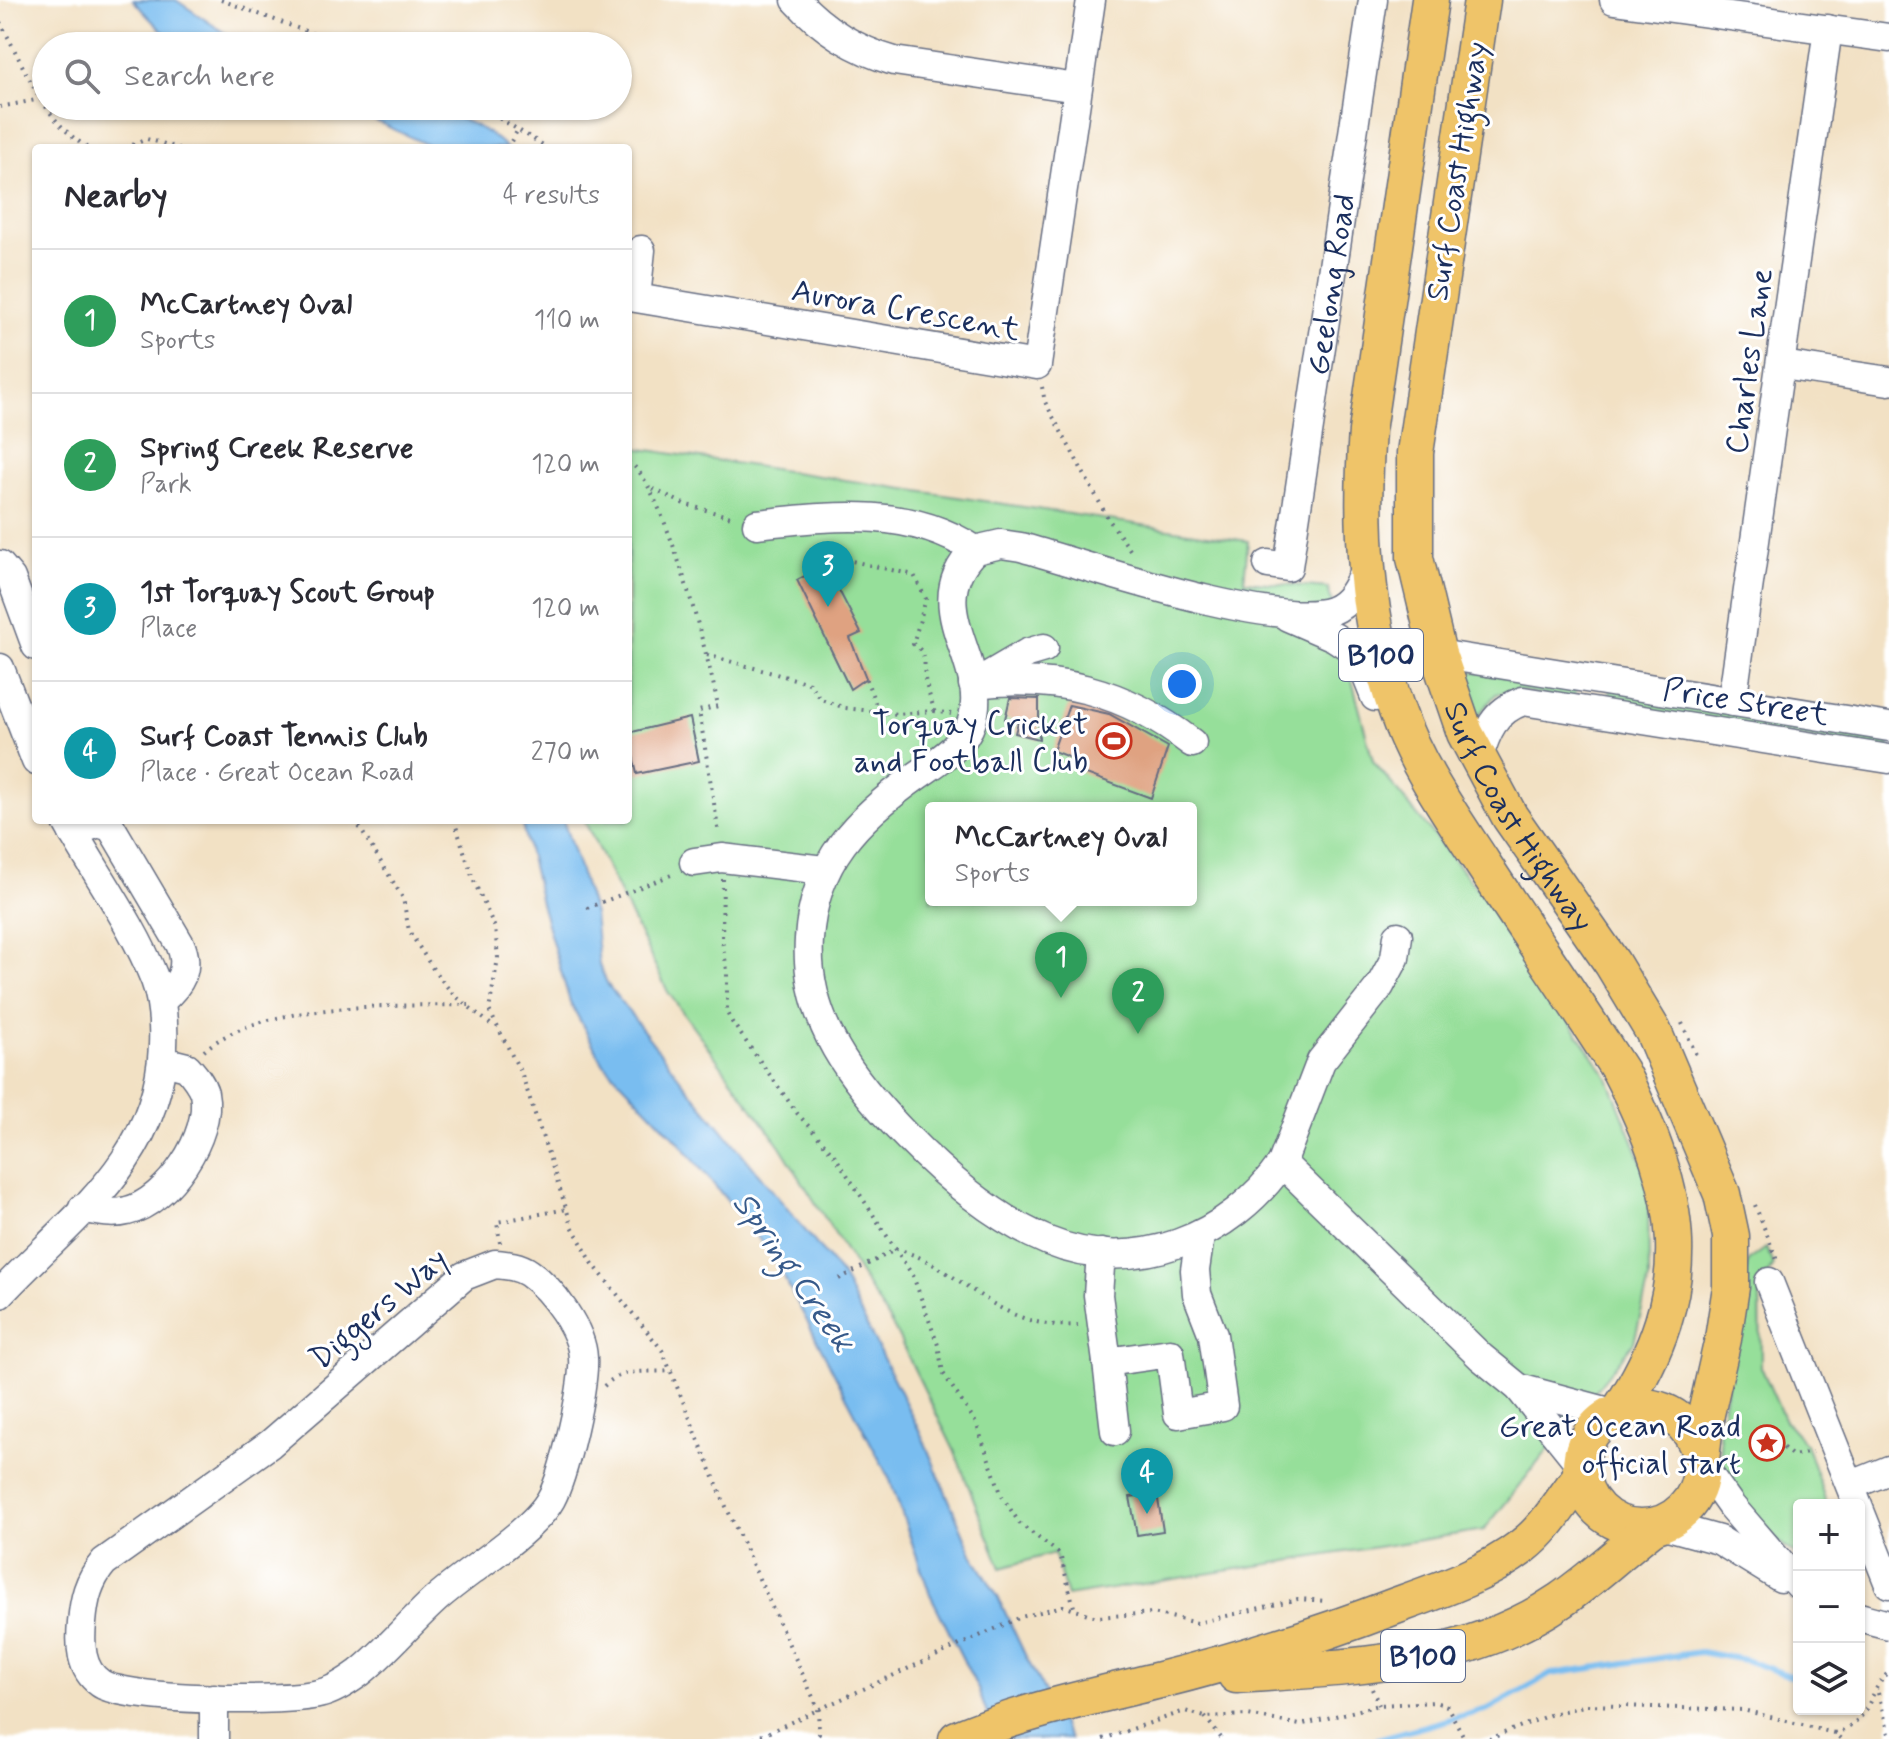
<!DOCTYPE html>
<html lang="en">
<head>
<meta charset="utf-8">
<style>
  :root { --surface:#fff; --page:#f2f2f3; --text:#2b2b33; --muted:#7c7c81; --line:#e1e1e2; --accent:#1a73e8 }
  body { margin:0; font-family:Mynerve,sans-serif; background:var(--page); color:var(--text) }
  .controls { position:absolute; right:24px; bottom:24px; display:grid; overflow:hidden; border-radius:8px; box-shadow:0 2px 6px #0004 }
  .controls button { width:72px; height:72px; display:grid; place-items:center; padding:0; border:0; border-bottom:2px solid var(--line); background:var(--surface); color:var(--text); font:40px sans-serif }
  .you { position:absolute; left:1182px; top:684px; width:28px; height:28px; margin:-20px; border:6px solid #fff; border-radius:50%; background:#1a73e8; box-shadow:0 0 0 12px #1a73e833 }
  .badge { display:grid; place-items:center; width:52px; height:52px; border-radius:50%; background:var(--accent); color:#fff; font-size:26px; font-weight:700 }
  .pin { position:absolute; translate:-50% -66px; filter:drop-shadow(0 2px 4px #0008) }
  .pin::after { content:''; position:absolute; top:42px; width:28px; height:24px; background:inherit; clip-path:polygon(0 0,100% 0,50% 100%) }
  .popup { position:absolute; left:925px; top:802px; width:272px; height:104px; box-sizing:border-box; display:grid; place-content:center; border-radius:8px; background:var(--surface); filter:drop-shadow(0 2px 6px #0005); font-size:26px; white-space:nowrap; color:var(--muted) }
  .popup b { font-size:30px; color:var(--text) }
  .popup::after { content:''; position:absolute; left:50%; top:100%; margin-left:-16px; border:16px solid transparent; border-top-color:var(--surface) }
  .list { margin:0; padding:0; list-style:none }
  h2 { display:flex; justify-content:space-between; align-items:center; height:104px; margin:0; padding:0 32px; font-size:34px }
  h2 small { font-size:26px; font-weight:400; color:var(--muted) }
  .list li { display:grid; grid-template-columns:52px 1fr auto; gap:24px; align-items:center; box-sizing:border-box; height:144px; padding:0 32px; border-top:2px solid var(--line) }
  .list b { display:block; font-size:30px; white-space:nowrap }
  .list p { margin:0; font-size:26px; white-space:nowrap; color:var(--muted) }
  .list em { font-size:26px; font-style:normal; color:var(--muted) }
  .icon { flex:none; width:44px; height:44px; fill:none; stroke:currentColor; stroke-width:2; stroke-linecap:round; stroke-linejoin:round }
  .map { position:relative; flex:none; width:1889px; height:1739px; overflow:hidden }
  .search { position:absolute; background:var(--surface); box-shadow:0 2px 6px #0004; left:32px; top:32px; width:600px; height:88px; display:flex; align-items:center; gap:20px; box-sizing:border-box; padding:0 28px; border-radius:44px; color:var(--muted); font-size:30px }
  .panel { position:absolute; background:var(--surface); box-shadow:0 2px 6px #0004; left:32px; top:144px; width:600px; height:680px; border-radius:8px }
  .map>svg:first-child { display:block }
</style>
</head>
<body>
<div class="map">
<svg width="1889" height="1739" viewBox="0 0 1889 1739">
  <rect width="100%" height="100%" fill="#fff"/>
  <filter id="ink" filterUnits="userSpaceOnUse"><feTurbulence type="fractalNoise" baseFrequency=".0125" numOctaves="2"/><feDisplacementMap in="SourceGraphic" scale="16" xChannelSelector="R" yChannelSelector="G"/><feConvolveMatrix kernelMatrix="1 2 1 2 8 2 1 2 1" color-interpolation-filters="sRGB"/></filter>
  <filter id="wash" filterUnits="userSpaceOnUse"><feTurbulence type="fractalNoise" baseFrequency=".006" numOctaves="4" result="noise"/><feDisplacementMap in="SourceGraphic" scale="32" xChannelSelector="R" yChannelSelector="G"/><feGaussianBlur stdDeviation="1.8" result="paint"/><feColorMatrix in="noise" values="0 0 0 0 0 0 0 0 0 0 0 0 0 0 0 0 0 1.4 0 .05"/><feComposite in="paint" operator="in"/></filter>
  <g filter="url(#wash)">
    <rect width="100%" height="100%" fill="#f2e1c4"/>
    <!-- green -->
    <path fill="#96df9a" stroke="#58877c" stroke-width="2" fill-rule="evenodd" d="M628,447L1248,541L1244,581L1328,588L1373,761L1484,897L1607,1076L1648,1178L1649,1280L1634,1342L1484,1530L1067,1596L1054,1553L1001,1568L954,1450L895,1330L780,1146L668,992L584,820H628ZM931,808H1191V900H931Z
      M1462,670L1577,686L1574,699L1516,690L1496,694L1477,717Z
      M1610,689L1889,743V751L1608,706Z
      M1766,1248L1773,1265L1760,1286L1761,1367L1785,1421L1806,1444L1827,1505H1799V1557C1752,1524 1723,1491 1719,1433L1748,1261Z"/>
    <!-- water -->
    <path fill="#79bdf0" stroke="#4a76a7" stroke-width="2" d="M133,0H176L244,46C180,46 177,50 133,0Z
      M329,106C393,106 457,101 507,148H434L367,117Z
      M521,820H563L594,914L599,965L608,985L683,1082L841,1274L922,1436L972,1554L998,1597L1027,1659L1070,1739H996L978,1689L930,1594L890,1480L773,1256L678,1141L603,1063L570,1002L542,907Z"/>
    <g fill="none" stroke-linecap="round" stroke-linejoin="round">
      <!-- stream -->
      <path stroke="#79bdf0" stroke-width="6" d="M1378,1739L1488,1709L1551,1674L1700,1652L1745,1660L1799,1679"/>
    </g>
    <g id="blocks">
      <!-- building -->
      <path fill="#dfa281" d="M826,565L861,633L850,638L866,678L850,689L797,580Z
        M1010,698L1039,699V739L1015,733L1018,722L1005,719Z
        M1069,705L1109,714L1168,747L1151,798L1070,768L1074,759L1053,751Z
        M690,718L699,761L637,774L628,733Z
        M1157,1493L1163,1531L1137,1535L1130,1497Z"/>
    </g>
  </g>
  <g filter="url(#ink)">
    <use href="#blocks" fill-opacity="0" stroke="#666d82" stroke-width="2"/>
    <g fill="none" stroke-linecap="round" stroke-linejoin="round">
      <defs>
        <g id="minor">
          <path d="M796,0C823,30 856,50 894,61L1077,88"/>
          <path d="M1614,0L1889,38"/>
          <path d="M641,250L636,298L1037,365L1091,0"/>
          <path d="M1782,365L1889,381"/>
          <path d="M757,524C833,516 909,506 975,550"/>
          <path id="s1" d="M1268,564L1288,567L1373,0"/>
          <path d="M0,565L11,578L36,646"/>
          <path d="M1288,617L1334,637L1357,652L1375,697"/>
          <path d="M1438,654L1889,727"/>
          <path d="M0,668L36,761"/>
          <path d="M981,680L1027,653L1044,648"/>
          <path d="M973,684C1057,674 1124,690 1192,743"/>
          <path d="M1732,702L1828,29"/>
          <path d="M1478,760C1486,732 1494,711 1523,701L1889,759"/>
          <path d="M73,833L98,823L111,827L180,944C191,968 180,985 161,1001"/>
          <path d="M694,862L722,858L824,870"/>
          <path d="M1398,936L1395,958L1380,986L1321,1061L1282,1163L1481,1357L1519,1388L1580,1464"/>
          <path d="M1282,1163C1231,1237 1135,1277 1048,1241C995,1219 948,1179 908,1138C853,1082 804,1021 809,939C814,861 857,818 918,775C938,761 964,746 972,721C991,662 917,607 975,550L1001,544L1021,547C1085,565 1275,630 1331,611C1350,604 1358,586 1365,569"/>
          <path d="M83,1208C97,1211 112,1215 127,1211C167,1202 213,1135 204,1093C201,1083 194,1075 187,1067L163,1061"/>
          <path d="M1101,1253L1098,1295L1107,1362L1170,1353L1178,1414L1223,1406L1213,1335L1197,1294L1195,1270L1200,1236"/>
          <path d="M495,1264C507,1265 519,1266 529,1273C552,1289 582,1330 583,1358C585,1385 564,1476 551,1499C533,1532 467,1571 437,1598C410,1622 387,1651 359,1673C348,1681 335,1690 322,1693C291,1703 124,1701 100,1683C80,1669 80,1644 82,1623C84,1599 88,1581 104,1562L270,1444L464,1276Z"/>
          <path d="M1769,1282L1889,1584"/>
          <path d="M0,1294C72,1217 158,1161 163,1046C164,1024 163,1001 155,980C133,924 95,873 66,820"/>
          <path d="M1107,1362L1115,1431"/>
          <path d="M1519,1388L1613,1413"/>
          <path d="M1702,1465L1731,1506L1799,1585"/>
          <path d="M1852,1485L1889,1470"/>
          <path d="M1661,1524L1719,1540L1781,1578"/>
          <path d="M1859,1617L1889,1625"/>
          <path d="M214,1739V1698"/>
        </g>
        <g id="major">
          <path d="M1430,0L1367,431C1360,526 1365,620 1397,711C1416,766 1451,815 1483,864C1528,933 1575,1001 1620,1071C1684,1196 1700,1288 1620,1410"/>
          <path id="s2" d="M1482,0L1415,453V558L1438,654L1465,733L1510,817L1612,963L1653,1031L1722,1194L1731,1236V1287L1723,1339L1706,1414L1701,1460"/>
          <circle cx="1641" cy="1467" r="60"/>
          <path d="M1236,1675C1348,1667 1465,1666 1561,1600C1593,1578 1621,1551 1652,1527"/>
          <path d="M957,1739C1023,1711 1091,1697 1160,1680C1241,1660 1320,1635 1398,1605C1440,1590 1487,1574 1523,1546C1547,1528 1563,1499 1581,1476"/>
        </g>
      </defs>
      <!-- minor casing -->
      <use href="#minor" stroke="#666d82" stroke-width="31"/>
      <!-- major casing -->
      <use href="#major" stroke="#666d82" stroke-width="39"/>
      <!-- path -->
      <path stroke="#666d82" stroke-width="4" stroke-dasharray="2 6" stroke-linecap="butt" d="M221,0L346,46
        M0,22C25,67 43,122 89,148
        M479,106L548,148
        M0,107L41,99
        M125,148L147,139L179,148
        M507,148L519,128
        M1042,387L1045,402L1109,520L1133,554
        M628,462C661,475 711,666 718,706L699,711L719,834
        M653,489L684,504L735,518
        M707,655L809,683L821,699L845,708L898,714L934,711C932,700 926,688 925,678C923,663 929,654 913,644L926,599L914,575L834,557
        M866,679L878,710
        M934,711L951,714
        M355,820L403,898L409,931L435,972L453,994L494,1027
        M454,820L473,879L495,928L498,958L489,1010L522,1075L572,1226L593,1264L662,1350L724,1502L818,1708L819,1734L814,1739
        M723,879L722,940L727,970V1013L732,1022L797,1113L835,1156L913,1276L938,1345L943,1373L976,1423L1002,1496L1020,1524L1060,1554L1074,1607
        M587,908L674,874
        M1682,1023L1698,1059
        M204,1051C259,1001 397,1006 469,1005
        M1755,1205L1777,1260
        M500,1243L497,1222L567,1209
        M839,1279L897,1249C966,1269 995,1331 1078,1325
        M604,1386C623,1367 649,1373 673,1371
        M1762,1448V1443L1770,1437L1793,1456L1812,1452
        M1372,1689L1379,1705
        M1878,1693L1889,1734
        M1205,1717L1222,1739
        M1834,1733C1872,1724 1866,1693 1889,1672
        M754,1739L1021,1617L1063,1606L1097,1617L1153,1613L1197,1623L1298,1599L1327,1601
        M1103,1739L1185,1711L1205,1717L1248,1715L1300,1725L1379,1705L1435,1702L1447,1706L1465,1739
        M1489,1739L1552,1714L1587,1705L1743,1710L1834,1733L1841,1739"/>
      <!-- minor -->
      <use href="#minor" stroke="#fff" stroke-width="28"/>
      <!-- major -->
      <use href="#major" stroke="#efc469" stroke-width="36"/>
    </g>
  </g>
  <!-- icons -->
  <defs>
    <symbol id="stadium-ring" viewBox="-11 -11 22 22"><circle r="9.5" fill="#fff" stroke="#c8321e" stroke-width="1.5"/><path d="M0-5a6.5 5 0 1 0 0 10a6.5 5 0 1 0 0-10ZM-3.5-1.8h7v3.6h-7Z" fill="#c8321e"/></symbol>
    <symbol id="sight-ring" viewBox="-11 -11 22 22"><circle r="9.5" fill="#fff" stroke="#c8321e" stroke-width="1.5"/><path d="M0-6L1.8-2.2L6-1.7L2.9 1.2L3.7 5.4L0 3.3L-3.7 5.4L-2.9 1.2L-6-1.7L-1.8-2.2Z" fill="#c8321e"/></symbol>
  </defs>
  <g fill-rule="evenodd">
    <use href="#stadium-ring" x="1094" y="721" width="40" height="40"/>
    <use href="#sight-ring" x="1747" y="1423" width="40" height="40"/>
  </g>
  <g text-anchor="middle" stroke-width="6" stroke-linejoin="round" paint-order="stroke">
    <!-- shield labels -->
    <g fill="#fff" stroke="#5f6d8e" stroke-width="2">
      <rect x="1339" y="629" width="84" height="52" rx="6"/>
      <rect x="1381" y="1630" width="84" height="52" rx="6"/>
    </g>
    <g font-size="30" font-weight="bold" fill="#1b2f5e">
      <text x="1381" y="665">B100</text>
      <text x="1423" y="1666">B100</text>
    </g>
    <!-- street labels -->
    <g font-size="32" fill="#1b2f5e" stroke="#fff">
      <text transform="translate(1456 171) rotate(-81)" y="11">Surf Coast Highway</text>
      <text dy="11" stroke="none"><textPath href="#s1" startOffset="306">Geelong Road</textPath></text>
      <text transform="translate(906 309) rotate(10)" y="11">Aurora Crescent</text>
      <text transform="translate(1748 361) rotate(-82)" y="11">Charles Lane</text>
      <text transform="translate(1746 701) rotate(9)" y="11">Price Street</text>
      <text dy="11" stroke="none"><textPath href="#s2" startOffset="844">Surf Coast Highway</textPath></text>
      <text transform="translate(378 1308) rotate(-40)" y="11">Diggers Way</text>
    </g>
    <!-- poi labels -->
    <g font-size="32" fill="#1b2f5e" stroke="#fff" text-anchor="end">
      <text x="1088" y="734">Torquay Cricket<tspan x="1088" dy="37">and Football Club</tspan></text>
      <text x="1741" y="1436">Great Ocean Road<tspan x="1741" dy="37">official start</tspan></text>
    </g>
    <!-- water labels -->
    <g font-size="34" font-style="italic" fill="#375a8a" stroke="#fff">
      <text transform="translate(795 1271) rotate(55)" y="12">Spring Creek</text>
    </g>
  </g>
</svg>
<div class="controls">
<button>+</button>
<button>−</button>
<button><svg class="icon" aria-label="layers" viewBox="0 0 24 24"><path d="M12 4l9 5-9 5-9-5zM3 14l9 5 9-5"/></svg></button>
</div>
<div class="you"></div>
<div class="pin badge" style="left:1061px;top:998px;background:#2e9e5b">1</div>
<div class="popup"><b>McCartney Oval</b>Sports</div>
<div class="pin badge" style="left:1138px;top:1034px;background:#2e9e5b">2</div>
<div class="pin badge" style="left:828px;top:607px;background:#0f9aa8">3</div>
<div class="pin badge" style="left:1147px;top:1514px;background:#0f9aa8">4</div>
<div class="search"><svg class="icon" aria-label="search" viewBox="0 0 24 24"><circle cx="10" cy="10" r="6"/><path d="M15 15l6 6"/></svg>Search here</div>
<section class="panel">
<h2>Nearby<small>4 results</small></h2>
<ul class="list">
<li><span class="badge" style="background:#2e9e5b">1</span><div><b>McCartney Oval</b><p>Sports</p></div><em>110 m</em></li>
<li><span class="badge" style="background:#2e9e5b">2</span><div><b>Spring Creek Reserve</b><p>Park</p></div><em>120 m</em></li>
<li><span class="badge" style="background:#0f9aa8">3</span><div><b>1st Torquay Scout Group</b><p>Place</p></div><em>120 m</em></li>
<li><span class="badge" style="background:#0f9aa8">4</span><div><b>Surf Coast Tennis Club</b><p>Place · Great Ocean Road</p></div><em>270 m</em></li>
</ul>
</section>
</div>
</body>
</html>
